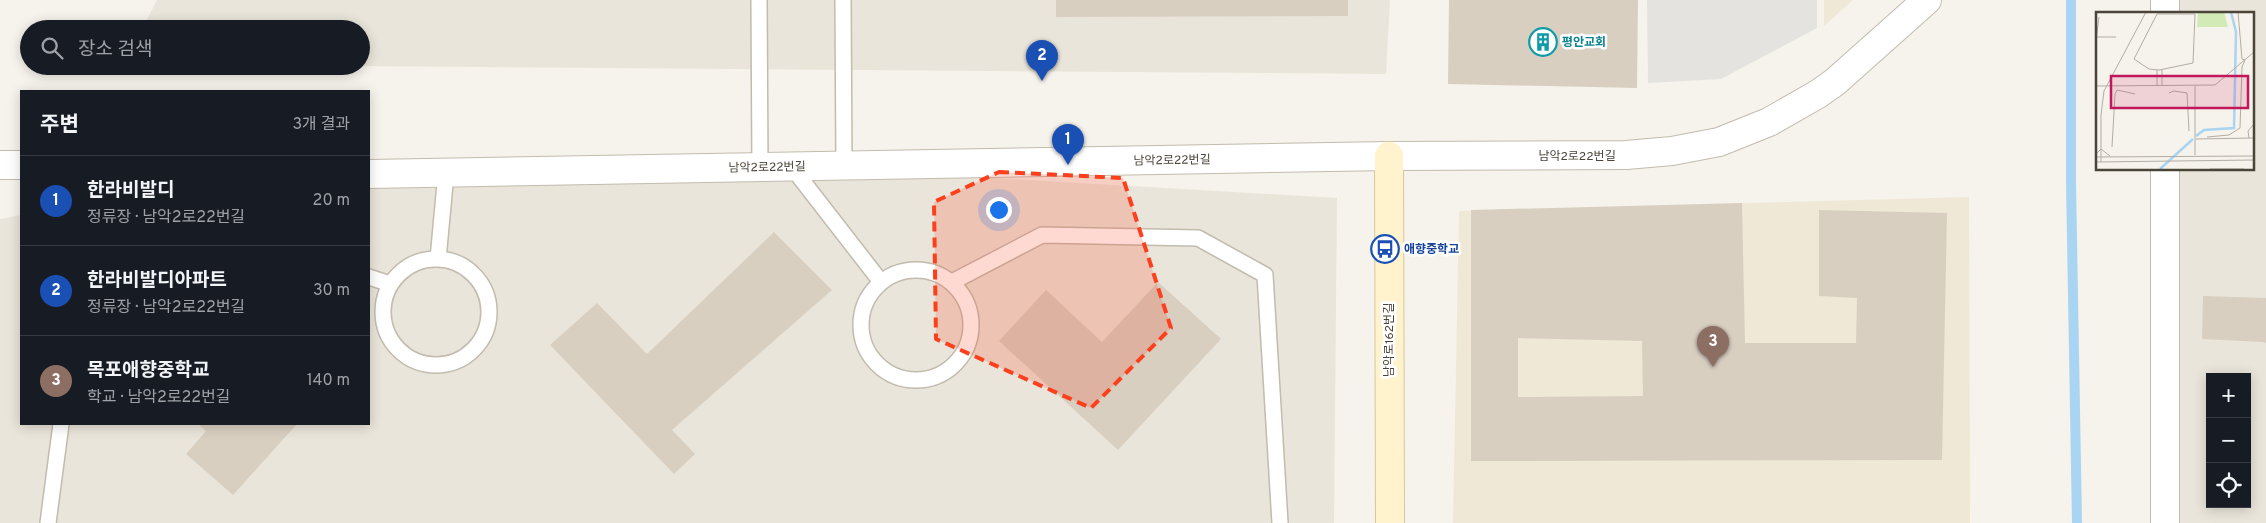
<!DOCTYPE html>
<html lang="ko">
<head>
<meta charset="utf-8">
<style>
  :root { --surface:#171b24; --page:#20242c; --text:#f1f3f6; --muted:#9ea1a6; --line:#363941; --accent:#0f766e }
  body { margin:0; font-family:Overpass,"Noto Sans KR",sans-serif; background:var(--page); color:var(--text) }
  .controls { position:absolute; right:15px; bottom:15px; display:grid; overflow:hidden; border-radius:0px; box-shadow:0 2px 12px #0003 }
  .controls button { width:45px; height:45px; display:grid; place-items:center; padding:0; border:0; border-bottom:1px solid var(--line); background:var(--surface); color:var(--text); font:25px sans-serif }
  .you { position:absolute; left:998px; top:209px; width:18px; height:18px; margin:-12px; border:4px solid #fff; border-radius:50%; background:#1a73e8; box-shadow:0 0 0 8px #1a73e833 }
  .badge { display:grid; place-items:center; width:32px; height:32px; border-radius:50%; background:var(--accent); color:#fff; font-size:16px; font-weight:700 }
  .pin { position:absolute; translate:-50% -41px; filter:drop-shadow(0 1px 2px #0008) }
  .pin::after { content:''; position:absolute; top:26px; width:18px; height:15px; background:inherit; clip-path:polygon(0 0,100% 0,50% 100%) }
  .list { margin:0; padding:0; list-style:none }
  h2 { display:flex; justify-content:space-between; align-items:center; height:65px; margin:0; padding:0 20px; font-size:21px }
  h2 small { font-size:16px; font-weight:400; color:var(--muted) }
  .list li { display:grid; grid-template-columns:32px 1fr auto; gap:15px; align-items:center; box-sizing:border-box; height:90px; padding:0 20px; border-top:1px solid var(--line) }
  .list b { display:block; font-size:19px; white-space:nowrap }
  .list p { margin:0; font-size:16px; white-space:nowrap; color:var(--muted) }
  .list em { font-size:16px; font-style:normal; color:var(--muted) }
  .icon { flex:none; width:28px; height:28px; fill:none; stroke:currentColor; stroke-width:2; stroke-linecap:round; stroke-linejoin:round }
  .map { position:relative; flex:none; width:2266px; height:523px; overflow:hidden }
  .search { position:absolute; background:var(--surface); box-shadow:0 2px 12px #0003; left:20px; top:20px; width:350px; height:55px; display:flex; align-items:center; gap:12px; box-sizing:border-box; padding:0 18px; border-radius:28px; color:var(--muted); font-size:19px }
  .panel { position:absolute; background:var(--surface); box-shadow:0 2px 12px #0003; left:20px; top:90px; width:350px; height:335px; border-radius:0px }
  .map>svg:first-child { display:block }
</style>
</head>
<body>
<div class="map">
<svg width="2266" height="523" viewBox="0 0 2266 523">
  <rect width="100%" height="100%" fill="#f6f3ec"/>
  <!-- residential -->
  <path fill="#eae5da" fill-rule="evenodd" d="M157,0H1390L1386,74L352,66H361V29H142Z
    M2171,0H2266V523H2179L2173,169H2252V14H2171ZM2210,377H2247V504H2210Z
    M791,166L1337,198L1334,523H0V219L21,215V424H369V174Z"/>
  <!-- education -->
  <path fill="#efe8d6" d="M1824,0H1853L1824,26Z
    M1969,197L1970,523H1453L1459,211Z"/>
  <!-- parking -->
  <path fill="#e5e3e0" d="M1647,0H1817V28L1721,79L1648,83Z"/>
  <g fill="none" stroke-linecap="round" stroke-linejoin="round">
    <!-- stream -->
    <path stroke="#a9d4f2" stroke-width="10" d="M2071,0V182L2077,523"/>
  </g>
  <!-- building -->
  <path fill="#d8cfc1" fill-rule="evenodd" d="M1056,0H1348V16L1056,17Z
    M1449,0H1638L1637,88L1448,84Z
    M1742,203L1745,343H1856L1857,298L1819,296V210L1947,213L1942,460L1471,461V210ZM1518,338L1642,341L1643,396L1518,397Z
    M774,232L832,290L672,430L695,454L674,474L550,345L597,303L647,354Z
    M1158,282L1221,339L1118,450L999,341L1046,290L1102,342Z
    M2203,296L2266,298V343L2263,342L2202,339Z
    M198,424H297L233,495L186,454L206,431Z"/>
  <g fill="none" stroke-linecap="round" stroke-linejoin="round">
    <defs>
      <path id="lane" d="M759,0L760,167
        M843,0L844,166
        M791,166L881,282
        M383 312a53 53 0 1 1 106 0a53 53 0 1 1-106 0Z
        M438,259L446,173
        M861 325a55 55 0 1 1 110 0a55 55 0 1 1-110 0Z
        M369,277L390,284
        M952,282L1042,235L1198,238L1265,275L1280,523
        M48,523L61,424"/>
      <path id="street" d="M2165,0V14
        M0,165H21
        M369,174L1389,156L1626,155L1672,151L1719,142L1769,122L1818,94L1835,82L1927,0
        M2165,523V169"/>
      <path id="secondary" d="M1389,156L1390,523"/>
    </defs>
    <!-- lane casing -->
    <use href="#lane" stroke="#c2bbae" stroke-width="18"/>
    <!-- street casing -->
    <use href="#street" stroke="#c2bbae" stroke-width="30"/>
    <!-- secondary casing -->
    <use href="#secondary" stroke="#d6c79b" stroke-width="30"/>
    <!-- lane -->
    <use href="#lane" stroke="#fff" stroke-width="15"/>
    <!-- street -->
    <use href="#street" stroke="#fff" stroke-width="28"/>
    <!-- secondary -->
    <use href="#secondary" stroke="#fff3cd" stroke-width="28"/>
  </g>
  <!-- marked area -->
  <path fill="#fc3f1d" fill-opacity="0.2" stroke="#fc3f1d" stroke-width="4" stroke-dasharray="10 6" stroke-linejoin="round" d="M999,172L1123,178L1171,328L1091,408L936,339L934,202Z"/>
  <!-- icons -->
  <defs>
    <symbol id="building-ring" viewBox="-11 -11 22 22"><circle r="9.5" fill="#fff" stroke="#0f9aa8" stroke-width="1.5"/><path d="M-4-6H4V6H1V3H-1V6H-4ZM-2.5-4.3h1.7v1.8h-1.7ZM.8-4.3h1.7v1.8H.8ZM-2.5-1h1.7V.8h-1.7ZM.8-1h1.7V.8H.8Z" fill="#0f9aa8"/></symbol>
    <symbol id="bus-ring" viewBox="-11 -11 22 22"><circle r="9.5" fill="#fff" stroke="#1a4fb4" stroke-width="1.5"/><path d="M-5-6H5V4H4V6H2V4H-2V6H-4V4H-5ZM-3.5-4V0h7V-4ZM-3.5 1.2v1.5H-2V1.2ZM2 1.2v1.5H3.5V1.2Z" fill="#1a4fb4"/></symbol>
  </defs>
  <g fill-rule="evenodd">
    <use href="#building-ring" x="1527" y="26" width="32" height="32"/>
    <use href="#bus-ring" x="1369" y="233" width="32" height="32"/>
  </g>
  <g text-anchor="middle" stroke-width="5" stroke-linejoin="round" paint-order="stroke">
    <!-- culture labels -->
    <g font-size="12" font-weight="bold" fill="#0d838f" stroke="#fff" text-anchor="start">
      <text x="1562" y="46">평안교회</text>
    </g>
    <!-- street labels -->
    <g font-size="12" fill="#4b4439" stroke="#fff">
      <text x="1577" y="160">남악2로22번길</text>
      <text transform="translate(1172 160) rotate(-1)" y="4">남악2로22번길</text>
      <text transform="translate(767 167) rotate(-1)" y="4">남악2로22번길</text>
      <text transform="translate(1389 340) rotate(-90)" y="4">남악로162번길</text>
    </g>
    <!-- transit labels -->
    <g font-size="12" font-weight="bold" fill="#164399" stroke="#fff" text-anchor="start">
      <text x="1404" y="253">애향중학교</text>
    </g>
  </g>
  <!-- overview -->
  <g transform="translate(2096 12)">
    <rect width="158" height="158" fill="#f6f3ec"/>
    <path d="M102,0H128L132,15H101Z" fill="#d2eab5"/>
    <path fill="none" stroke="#a9d4f2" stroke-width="2.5" d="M100,124L108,118L138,116L140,20L135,0M64,157L97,127"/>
    <path fill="none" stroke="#b2ada4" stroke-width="1" d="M142,0L146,47L149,48M61,2H99L97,51L63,58L53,57L38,47ZM1,25H20M0,29L3,5M61,58V74M66,58V74M0,74L119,73L158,40M99,74V143M73,81L78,79L91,81L93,119M111,125L133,123L144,116L146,55L149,48M153,126L152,119L158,112M100,127L158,126M16,135L19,82L21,78L39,82M0,142L5,137L14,144M0,145L158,144M0,150L158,148M5,150V103L8,79L50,0M114,157H148"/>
    <path fill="#c2185b" fill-opacity="0.15" stroke="#c2185b" stroke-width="2.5" d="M15,64H152V96H15Z"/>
    <rect width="158" height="158" fill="none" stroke="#4b4439" stroke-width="2.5"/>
  </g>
</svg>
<div class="controls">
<button>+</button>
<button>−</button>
<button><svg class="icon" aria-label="locate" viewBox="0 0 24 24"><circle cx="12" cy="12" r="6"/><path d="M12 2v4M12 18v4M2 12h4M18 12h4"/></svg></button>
</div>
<div class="you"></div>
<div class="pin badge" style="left:1068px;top:165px;background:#1a4fb4">1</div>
<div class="pin badge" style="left:1042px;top:81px;background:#1a4fb4">2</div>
<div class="pin badge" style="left:1713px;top:367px;background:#8d6e63">3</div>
<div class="search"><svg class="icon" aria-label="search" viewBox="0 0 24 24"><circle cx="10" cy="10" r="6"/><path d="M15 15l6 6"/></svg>장소 검색</div>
<section class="panel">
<h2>주변<small>3개 결과</small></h2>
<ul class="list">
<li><span class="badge" style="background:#1a4fb4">1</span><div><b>한라비발디</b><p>정류장 · 남악2로22번길</p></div><em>20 m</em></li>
<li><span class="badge" style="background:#1a4fb4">2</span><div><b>한라비발디아파트</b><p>정류장 · 남악2로22번길</p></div><em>30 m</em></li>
<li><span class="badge" style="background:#8d6e63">3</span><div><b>목포애향중학교</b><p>학교 · 남악2로22번길</p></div><em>140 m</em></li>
</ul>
</section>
</div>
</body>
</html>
